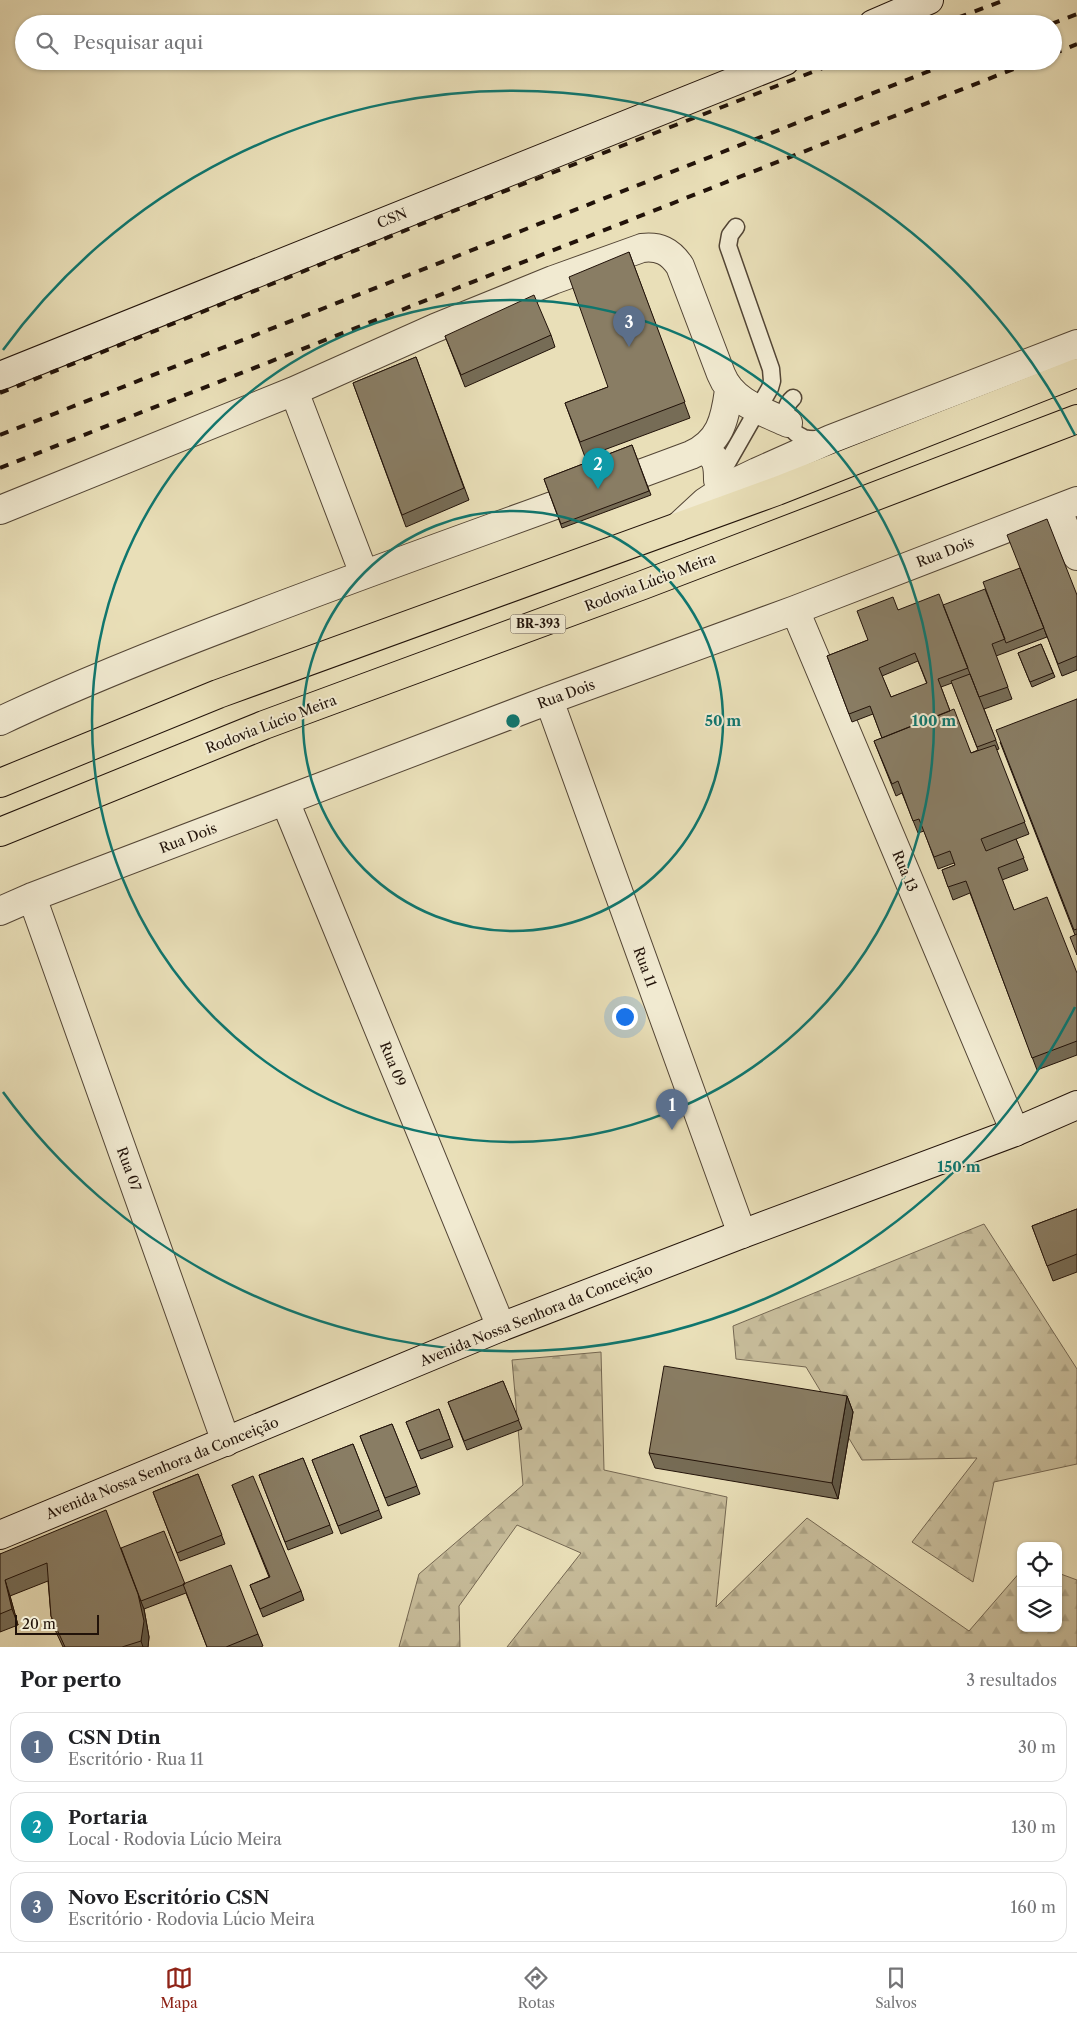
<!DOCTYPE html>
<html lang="pt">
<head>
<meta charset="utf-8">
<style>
  :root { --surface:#fff; --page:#f2f2f2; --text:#202124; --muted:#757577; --line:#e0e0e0; --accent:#8f2418 }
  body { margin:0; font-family:"Libre Caslon Text",serif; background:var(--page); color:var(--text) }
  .controls { position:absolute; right:15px; bottom:15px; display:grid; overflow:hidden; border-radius:10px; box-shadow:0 1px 4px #0004 }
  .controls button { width:45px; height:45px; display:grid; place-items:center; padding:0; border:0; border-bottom:1px solid var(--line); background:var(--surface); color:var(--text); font:25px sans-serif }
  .scale { position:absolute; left:15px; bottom:12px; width:84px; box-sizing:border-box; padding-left:5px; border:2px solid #211209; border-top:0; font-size:14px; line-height:18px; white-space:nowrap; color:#211209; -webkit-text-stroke:4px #f1ead1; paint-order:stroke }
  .you { position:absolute; left:624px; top:1016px; width:18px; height:18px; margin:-12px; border:4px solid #fff; border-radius:50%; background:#1a73e8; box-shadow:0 0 0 8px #1a73e833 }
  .badge { display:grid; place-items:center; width:32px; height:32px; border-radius:50%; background:var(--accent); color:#fff; font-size:16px; font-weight:700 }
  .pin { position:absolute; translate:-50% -41px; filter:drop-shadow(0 1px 2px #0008) }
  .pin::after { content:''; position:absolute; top:26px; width:18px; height:15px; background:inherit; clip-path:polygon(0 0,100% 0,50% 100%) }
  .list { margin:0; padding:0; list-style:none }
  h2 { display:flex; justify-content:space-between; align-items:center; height:65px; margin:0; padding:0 20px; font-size:21px }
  h2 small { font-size:16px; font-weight:400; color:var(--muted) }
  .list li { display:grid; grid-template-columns:32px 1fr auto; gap:15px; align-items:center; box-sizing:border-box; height:70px; margin:0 10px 10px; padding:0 10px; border:1px solid var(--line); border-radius:15px }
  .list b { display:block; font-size:19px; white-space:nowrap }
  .list p { margin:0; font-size:16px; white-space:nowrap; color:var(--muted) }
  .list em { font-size:16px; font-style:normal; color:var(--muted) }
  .icon { flex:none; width:28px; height:28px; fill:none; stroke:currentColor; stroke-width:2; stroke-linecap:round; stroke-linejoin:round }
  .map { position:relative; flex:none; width:1077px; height:1647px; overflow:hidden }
  .search { position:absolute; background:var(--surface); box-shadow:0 1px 4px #0004; left:15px; right:15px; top:15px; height:55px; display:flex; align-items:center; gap:12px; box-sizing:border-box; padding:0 18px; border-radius:28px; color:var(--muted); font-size:19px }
  .sheet { height:305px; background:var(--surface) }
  nav { display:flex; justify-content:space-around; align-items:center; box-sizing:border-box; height:70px; border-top:1px solid var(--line); background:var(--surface); font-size:14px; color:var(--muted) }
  nav a { display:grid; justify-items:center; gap:2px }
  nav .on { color:var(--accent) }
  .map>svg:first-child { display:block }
</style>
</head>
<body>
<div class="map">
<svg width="1077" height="1647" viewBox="0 0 1077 1647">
  <defs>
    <pattern id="forest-firs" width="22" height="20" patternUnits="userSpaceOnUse" patternTransform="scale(1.25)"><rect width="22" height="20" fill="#c7bc9a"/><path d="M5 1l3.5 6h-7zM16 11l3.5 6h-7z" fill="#aba183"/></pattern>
  </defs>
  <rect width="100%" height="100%" fill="#e9dfb8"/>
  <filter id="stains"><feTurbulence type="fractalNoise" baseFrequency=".004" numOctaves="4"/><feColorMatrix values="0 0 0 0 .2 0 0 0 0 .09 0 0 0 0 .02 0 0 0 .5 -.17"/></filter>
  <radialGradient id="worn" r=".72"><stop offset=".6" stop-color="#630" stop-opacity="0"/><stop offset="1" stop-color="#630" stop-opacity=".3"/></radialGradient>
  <!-- forest -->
  <path fill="url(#forest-firs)" stroke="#746752" d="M984,1224L1077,1369V1464L994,1482L973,1582L912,1542L977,1458L862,1460L806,1367L736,1359L733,1326Z
    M601,1352L604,1470L727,1497L716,1607L807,1518L969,1631L1021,1571V1628H1058V1573L1077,1580V1647H507L581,1553L517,1525L459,1606L460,1647H399L419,1574L523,1485L512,1360Z"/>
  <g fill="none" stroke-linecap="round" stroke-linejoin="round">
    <defs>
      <path id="lane" d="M793,398C779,410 788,432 804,438C810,440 817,439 824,439
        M718,479L770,388L772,381L771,369L728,246L730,235L736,227"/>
      <path id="street" d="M294,391L364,574
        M702,450C717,455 718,465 718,480
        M1057,509L1077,556
        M0,510L294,391L435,328L553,280L642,248C659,246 670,251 680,266L721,374C732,402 762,411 788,423
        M678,527L705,502L734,483L757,472L831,439L1077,344
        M795,610L1015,1132
        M549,700L742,1234
        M0,721C82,682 166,649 251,617C397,561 544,510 691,455C720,442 725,420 729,390
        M285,801L501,1327
        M32,897L226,1442
        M0,911L32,897L549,700L795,610L1077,501"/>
      <path id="secondary" d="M873,24L929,0
        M0,376L785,61
        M0,1535L501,1327L742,1234L1015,1132L1077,1105"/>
      <path id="primary" d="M0,783L218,694L777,491L1077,373
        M0,832L264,725L643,585L1077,419"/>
    </defs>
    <!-- lane casing -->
    <use href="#lane" stroke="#534535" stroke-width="19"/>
    <!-- street casing -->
    <use href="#street" stroke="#534535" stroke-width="30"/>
    <!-- secondary casing -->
    <use href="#secondary" stroke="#211209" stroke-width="30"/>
    <!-- primary casing -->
    <use href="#primary" stroke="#211209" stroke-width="30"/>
    <!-- lane -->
    <use href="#lane" stroke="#f1ead1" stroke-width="16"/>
    <!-- street -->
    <use href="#street" stroke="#f1ead1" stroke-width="28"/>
    <!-- secondary -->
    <use href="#secondary" stroke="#f1ead1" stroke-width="28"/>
    <!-- primary -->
    <use href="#primary" stroke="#e9dfb8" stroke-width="28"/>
    <!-- rail -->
    <path stroke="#211209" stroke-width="4" stroke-dasharray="9 9" stroke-linecap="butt" d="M941,24L1005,0
      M1051,24L1077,14
      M1053,54L1077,44
      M0,393L451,212L841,61
      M0,435L955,61
      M0,468L1034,61"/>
  </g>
  <!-- wall -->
  <path fill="#766c56" stroke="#211209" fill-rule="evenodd" d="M629,252L690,418L585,457L565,403L608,387Z
    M551,335L555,347L465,387L445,336Z
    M416,357L469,500L406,527L353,383Z
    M632,445L651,495L562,528L544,479Z
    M1077,595V670L1062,676L1044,628L1047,637L996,656L1012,699L984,709L999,749L996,750L1029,834L1016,839L1028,870L1002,880L1014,910L1077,973V1055L1037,1070L970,893L953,900L942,870L955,865L954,863L938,869L924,831L918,833L902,793L896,796L874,741L882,738L873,714L852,722L827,656L868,640L898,610ZM918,661L927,684L891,697L882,676ZM952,683L978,750L971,753L950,711L941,687Z
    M1041,644L1055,677L1032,687L1018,653Z
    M1077,699V955L1075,935L1000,742Z
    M1077,1209V1272L1053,1281L1032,1226Z
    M503,1381L522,1429L467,1450L448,1402Z
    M847,1396L853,1412L838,1499L655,1468L649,1453Z
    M439,1409L453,1447L421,1459L406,1422Z
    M392,1424L420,1494L388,1506L360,1436Z
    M353,1444L382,1518L341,1534L312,1460Z
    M303,1458L333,1533L288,1550L259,1475Z
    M198,1474L225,1544L180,1561L153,1492Z
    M232,1485L301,1591L304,1600L263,1617L250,1585L269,1577Z
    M120,1548L185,1584L258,1634L263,1646L261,1647H207L186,1593L144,1609L149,1637L148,1647H63L56,1632L51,1616L48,1581L10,1596L18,1625L0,1632V1554Z"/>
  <!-- shaded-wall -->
  <path fill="#605846" stroke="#211209" d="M847,1396L853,1412L838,1499L832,1483Z
    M5,1580L10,1596L18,1625L12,1609Z
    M138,1594L144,1609L149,1637L148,1647H143L141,1641Z"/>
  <!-- building -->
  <path fill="#897d64" stroke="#211209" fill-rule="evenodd" d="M629,252L685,402L580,442L565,403L608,387L569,277Z
    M534,295L551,335L461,375L445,336Z
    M416,357L464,488L402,515L353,383Z
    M632,445L649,491L561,524L544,479Z
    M1047,519L1077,595V656L1058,664L1007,535Z
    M1020,568L1044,628L1006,643L983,582Z
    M985,589L1005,639L992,644L1008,687L979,697L943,605Z
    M939,594L968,668L938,679L950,711L882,738L870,706L849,714L827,656L868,640L857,611L893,597L898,610ZM915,653L927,683L891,697L879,668Z
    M1041,644L1053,673L1030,682L1018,653Z
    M970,674L996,740L977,747L951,681Z
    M1077,699V929L1074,930L996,730Z
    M954,709L971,753L995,745L1025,822L981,839L986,851L1016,839L1024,858L998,868L1014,910L1047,897L1077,973V1041L1032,1058L966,881L948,887L942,870L955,865L950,851L934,857L919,819L913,821L898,781L892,784L874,741Z
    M1077,934V955L1070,937Z
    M1077,1209V1254L1047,1266L1032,1226Z
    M664,1366L847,1396L832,1483L649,1453Z
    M503,1381L519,1420L464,1441L448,1402Z
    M439,1409L450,1439L418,1451L406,1422Z
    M392,1424L417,1486L385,1498L360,1436Z
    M353,1444L379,1510L338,1526L312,1460Z
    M303,1458L330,1525L285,1542L259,1475Z
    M198,1474L222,1535L177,1553L153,1492Z
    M253,1476L301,1591L260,1609L250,1585L270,1577L232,1485Z
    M106,1510L138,1594L144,1621L141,1641L122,1647H65L51,1616L47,1563L5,1580L12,1609L0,1614V1554Z
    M164,1531L185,1584L141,1601L121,1548Z
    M231,1565L258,1634L226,1647H207L183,1584Z"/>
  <!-- distance rings -->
  <g fill="none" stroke="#0f766e" stroke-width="2.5">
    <circle cx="513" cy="721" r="210"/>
    <circle cx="513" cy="721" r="421"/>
    <path d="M1075 1007A631 631 0 0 1 3 1092M3 350A631 631 0 0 1 1075 435"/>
  </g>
  <g text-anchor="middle" stroke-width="4" stroke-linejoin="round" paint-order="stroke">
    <!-- shield labels -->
    <rect fill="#f1ead1" stroke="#5f5345" stroke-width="1" x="510.5" y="614.5" width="55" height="19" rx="4"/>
    <g font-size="12" font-weight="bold" fill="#211209">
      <text x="538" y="628">BR-393</text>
    </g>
    <!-- street labels -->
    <g font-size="14" fill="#211209" stroke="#f1ead1">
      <text transform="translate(392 218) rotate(-22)" y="5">CSN</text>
      <text transform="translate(945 552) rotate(-21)" y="5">Rua Dois</text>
      <text transform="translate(650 582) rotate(-21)" y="5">Rodovia Lúcio Meira</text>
      <text transform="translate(566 694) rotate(-20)" y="5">Rua Dois</text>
      <text transform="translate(271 724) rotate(-21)" y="5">Rodovia Lúcio Meira</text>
      <text transform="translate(188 838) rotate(-21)" y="5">Rua Dois</text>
      <text transform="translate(905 871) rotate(67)" y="5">Rua 13</text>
      <text transform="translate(645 967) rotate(70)" y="5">Rua 11</text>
      <text transform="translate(393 1064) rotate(68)" y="5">Rua 09</text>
      <text transform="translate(129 1169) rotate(70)" y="5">Rua 07</text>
      <text transform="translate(536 1315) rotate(-22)" y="5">Avenida Nossa Senhora da Conceição</text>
      <text transform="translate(162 1468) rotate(-22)" y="5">Avenida Nossa Senhora da Conceição</text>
    </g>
  </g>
  <circle cx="513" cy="721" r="8" fill="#0f766e" stroke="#f1ead1" stroke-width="2.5"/>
  <g font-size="15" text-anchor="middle" font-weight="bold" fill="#0f766e" stroke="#f1ead1" stroke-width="4" stroke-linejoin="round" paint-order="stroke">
    <text x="723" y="726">50 m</text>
    <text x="934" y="726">100 m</text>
    <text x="959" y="1172">150 m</text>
  </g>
  <rect width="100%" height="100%" filter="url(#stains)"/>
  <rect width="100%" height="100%" fill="url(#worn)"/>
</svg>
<div class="controls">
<button><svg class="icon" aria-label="locate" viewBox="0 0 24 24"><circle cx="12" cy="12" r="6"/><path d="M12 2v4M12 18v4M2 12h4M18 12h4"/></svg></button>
<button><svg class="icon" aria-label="layers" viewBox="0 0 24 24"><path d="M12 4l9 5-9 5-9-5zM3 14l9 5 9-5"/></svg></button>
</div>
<div class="scale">20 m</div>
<div class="you"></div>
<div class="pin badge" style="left:672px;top:1130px;background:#5c6f8a">1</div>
<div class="pin badge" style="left:598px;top:489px;background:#0f9aa8">2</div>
<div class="pin badge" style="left:629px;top:347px;background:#5c6f8a">3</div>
<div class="search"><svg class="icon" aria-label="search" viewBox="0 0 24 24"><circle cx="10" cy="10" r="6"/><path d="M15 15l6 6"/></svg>Pesquisar aqui</div>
</div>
<section class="sheet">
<h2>Por perto<small>3 resultados</small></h2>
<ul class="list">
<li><span class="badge" style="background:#5c6f8a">1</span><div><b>CSN Dtin</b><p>Escritório · Rua 11</p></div><em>30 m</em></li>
<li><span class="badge" style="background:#0f9aa8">2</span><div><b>Portaria</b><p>Local · Rodovia Lúcio Meira</p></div><em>130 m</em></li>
<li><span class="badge" style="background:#5c6f8a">3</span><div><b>Novo Escritório CSN</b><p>Escritório · Rodovia Lúcio Meira</p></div><em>160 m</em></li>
</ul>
</section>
<nav>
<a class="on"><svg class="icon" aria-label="map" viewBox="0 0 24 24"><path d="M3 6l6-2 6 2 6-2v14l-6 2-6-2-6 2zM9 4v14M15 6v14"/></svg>Mapa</a>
<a><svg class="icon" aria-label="directions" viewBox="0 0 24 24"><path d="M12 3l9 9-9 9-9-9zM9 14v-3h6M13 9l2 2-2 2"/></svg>Rotas</a>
<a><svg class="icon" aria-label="saved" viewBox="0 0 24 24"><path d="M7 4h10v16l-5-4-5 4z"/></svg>Salvos</a>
</nav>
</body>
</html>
